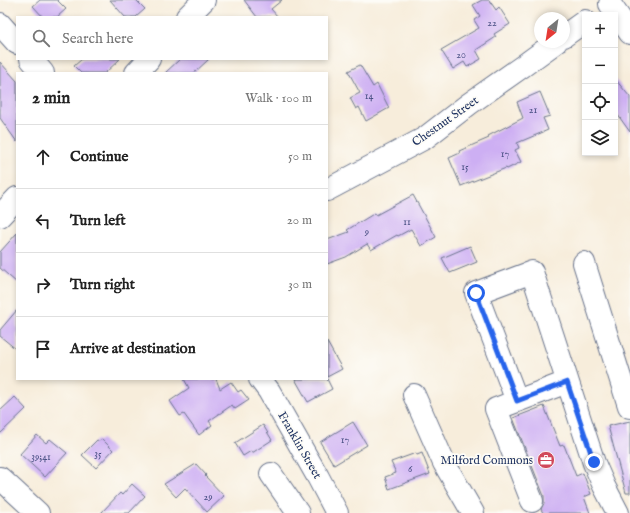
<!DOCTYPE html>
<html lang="en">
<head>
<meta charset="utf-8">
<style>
  :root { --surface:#fff; --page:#f6f6f6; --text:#222; --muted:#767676; --line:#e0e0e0 }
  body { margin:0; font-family:"IM FELL English",serif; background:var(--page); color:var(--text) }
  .controls { position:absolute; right:12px; top:12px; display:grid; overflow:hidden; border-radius:0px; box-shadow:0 2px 6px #0003 }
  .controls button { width:36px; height:36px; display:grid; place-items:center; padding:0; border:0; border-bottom:1px solid var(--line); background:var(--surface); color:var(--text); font:20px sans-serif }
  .compass { position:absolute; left:534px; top:12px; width:36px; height:36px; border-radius:50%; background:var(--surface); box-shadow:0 2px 6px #0003; rotate:210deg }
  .stop { position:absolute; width:12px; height:12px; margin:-9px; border:3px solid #2563eb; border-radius:50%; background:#fff }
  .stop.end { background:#2563eb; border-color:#fff; box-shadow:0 1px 4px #0008 }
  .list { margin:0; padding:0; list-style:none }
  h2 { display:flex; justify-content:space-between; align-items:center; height:52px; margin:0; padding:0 16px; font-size:17px }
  h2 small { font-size:13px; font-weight:400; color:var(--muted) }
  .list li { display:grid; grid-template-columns:26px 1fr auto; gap:12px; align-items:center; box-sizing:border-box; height:64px; padding:0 16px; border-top:1px solid var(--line) }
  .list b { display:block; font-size:15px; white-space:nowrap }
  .list em { font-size:13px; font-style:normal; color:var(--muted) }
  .icon { flex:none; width:22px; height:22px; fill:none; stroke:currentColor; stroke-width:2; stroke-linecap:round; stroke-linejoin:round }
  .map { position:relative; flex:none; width:630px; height:513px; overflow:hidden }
  .search { position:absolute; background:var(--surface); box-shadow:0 2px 6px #0003; left:16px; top:16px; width:312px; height:44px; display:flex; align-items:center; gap:10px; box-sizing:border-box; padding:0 14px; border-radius:0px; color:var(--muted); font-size:15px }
  .panel { position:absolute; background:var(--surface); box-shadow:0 2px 6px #0003; left:16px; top:72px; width:312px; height:308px; border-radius:0px }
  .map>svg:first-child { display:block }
</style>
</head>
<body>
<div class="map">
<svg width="630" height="513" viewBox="0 0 630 513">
  <rect width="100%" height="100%" fill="#fdfcf7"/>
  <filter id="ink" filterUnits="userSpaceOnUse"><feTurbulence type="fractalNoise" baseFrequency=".025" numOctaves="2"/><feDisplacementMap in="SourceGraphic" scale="8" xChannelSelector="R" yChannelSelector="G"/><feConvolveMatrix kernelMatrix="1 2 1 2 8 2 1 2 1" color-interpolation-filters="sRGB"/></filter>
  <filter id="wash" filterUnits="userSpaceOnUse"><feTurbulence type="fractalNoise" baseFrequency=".012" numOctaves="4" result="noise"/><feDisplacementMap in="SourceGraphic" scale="16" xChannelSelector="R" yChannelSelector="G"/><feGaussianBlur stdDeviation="0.9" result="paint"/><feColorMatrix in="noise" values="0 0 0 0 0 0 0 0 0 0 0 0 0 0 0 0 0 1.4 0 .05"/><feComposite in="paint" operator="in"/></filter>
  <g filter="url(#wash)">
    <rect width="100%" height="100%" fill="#f7eddb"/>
    <g id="blocks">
      <!-- building -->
      <path fill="#cdaff3" d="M40,0H57L66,9L57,17H43L33,6Z
        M110,0H136L145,9L136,17H125Z
        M244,0H282L271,9L278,17H257Z
        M482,0H489L496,10L499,7L510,24L494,34L496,37L476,50L481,59L467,67L464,62L453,69L441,50L479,28L474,20L480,16L473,5Z
        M82,59H120L105,73H81L74,66Z
        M180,59H209L194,73H165Z
        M0,62L17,81V142L0,118Z
        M360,65L373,87L377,84L389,108L366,121L359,107L356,109L350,98L360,93L348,71Z
        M615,79L630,97V132L615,111Z
        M540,92L550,116L543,118L548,130L517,143L519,148L515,150L521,162L507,169L506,168L461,186L449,158L460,153L459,151L489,138L488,136L523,118L517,102Z
        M413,195L436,237L421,246L411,229L398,236L397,235L371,250L367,244L346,257L327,264V240L349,232L347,230L375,213L376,215Z
        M17,233V283L0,268V252Z
        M470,246L477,262L450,273L442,258Z
        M17,310V350L0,336V330Z
        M327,342L342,369L327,377Z
        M184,379H216L220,389L231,382L238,392L241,390L249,400L235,409L232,405L209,421L212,425L199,435L184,414L180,416L170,401L189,388Z
        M295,379H327L332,389L308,402Z
        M15,397L26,409L0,434V411Z
        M544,406L560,446L564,445L576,476L583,473L591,494L584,497L590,513H543L541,509L544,503V496L513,418Z
        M630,421V493H626L608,426Z
        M353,422L367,445L334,465L320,442Z
        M263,425L272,440L252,453L251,451L243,456L235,443Z
        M37,435L46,443L50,439L67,453L45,477L20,454Z
        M102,439L113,450L96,468L82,455L97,440L99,441Z
        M416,453L417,455L422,453L430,474L389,489L385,477L396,473L391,462Z
        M196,464L206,475L205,476L224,496L207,512L185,488L176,497L164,484Z
        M132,484L145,496L129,513H101L120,493L122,495Z"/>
    </g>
  </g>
  <g filter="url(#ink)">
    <use href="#blocks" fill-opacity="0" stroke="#68728a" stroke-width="1"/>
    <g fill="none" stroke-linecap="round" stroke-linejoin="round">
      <defs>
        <path id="minor" d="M610,4L630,33
          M187,17L204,0
          M0,24L17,43
          M564,36L585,21
          M31,59L43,73
          M136,73L149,59
          M327,190L425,138L469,104L523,66L556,42
          M0,216L17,198
          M584,263L629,406L630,407
          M260,379L269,391L318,477L337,513
          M414,395L444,463L473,513
          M517,401L567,382
          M271,474L298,513
          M0,478L38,513
          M532,501L496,409L517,401L476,293L532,272L594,463L604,486L618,513"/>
      </defs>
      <!-- minor casing -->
      <use href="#minor" stroke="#68728a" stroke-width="24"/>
      <!-- minor -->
      <use href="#minor" stroke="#fff" stroke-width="22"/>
    </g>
  </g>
  <g fill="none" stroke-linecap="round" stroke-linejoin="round" filter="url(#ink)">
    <!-- route -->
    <path stroke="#2563eb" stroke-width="5" d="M476,293L517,401L567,382L594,462"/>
  </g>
  <!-- icons -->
  <defs>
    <symbol id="office-disc" viewBox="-11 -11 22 22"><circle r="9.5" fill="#d1495b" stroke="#fdfcf7"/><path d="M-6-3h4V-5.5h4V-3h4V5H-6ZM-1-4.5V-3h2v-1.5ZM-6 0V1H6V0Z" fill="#fff"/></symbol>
  </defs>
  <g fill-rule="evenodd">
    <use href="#office-disc" x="536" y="450" width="20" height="20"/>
  </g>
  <g text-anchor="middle" stroke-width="3.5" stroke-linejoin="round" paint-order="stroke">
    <!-- number labels -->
    <g font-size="10" fill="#484f83">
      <text x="492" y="26">22</text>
      <text x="461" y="58">20</text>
      <text x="369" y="99">14</text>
      <text x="533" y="113">21</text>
      <text x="505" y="157">17</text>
      <text x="465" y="170">15</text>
      <text x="407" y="225">11</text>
      <text x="367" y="235">9</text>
      <text x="345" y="443">17</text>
      <text x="98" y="457">35</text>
      <text x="41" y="460">39;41</text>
      <text x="410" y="472">6</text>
      <text x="208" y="500">29</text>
    </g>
    <!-- street labels -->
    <g font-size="12" fill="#1b2f5e" stroke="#fdfcf7">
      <text transform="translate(445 121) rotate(-35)" y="4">Chestnut Street</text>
      <text transform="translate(300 445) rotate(60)" y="4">Franklin Street</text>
    </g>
    <!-- poi labels -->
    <g font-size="12" fill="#1b2f5e" stroke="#fdfcf7" text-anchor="end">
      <text x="533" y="464">Milford Commons</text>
    </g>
  </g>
</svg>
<div class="controls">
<button>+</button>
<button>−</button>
<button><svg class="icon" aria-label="locate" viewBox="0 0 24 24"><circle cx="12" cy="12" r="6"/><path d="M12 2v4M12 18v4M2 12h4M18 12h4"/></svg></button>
<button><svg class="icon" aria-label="layers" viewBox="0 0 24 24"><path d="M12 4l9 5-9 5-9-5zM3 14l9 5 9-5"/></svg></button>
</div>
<svg class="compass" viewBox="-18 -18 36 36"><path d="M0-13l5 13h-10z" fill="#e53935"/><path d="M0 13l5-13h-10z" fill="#767676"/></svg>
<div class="stop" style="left:476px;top:293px"></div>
<div class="stop end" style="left:594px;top:462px"></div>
<div class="search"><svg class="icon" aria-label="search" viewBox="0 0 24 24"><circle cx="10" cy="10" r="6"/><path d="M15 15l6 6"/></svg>Search here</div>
<section class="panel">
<h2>2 min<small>Walk · 100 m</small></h2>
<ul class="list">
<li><svg class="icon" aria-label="ahead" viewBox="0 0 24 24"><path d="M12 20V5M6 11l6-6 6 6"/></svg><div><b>Continue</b></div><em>50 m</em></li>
<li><svg class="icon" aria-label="left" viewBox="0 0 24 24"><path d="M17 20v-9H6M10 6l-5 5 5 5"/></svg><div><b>Turn left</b></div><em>20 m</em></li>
<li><svg class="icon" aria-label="right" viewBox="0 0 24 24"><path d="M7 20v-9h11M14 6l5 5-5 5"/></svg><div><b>Turn right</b></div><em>30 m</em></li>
<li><svg class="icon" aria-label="arrive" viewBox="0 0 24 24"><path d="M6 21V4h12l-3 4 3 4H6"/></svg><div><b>Arrive at destination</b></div></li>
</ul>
</section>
</div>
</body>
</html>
